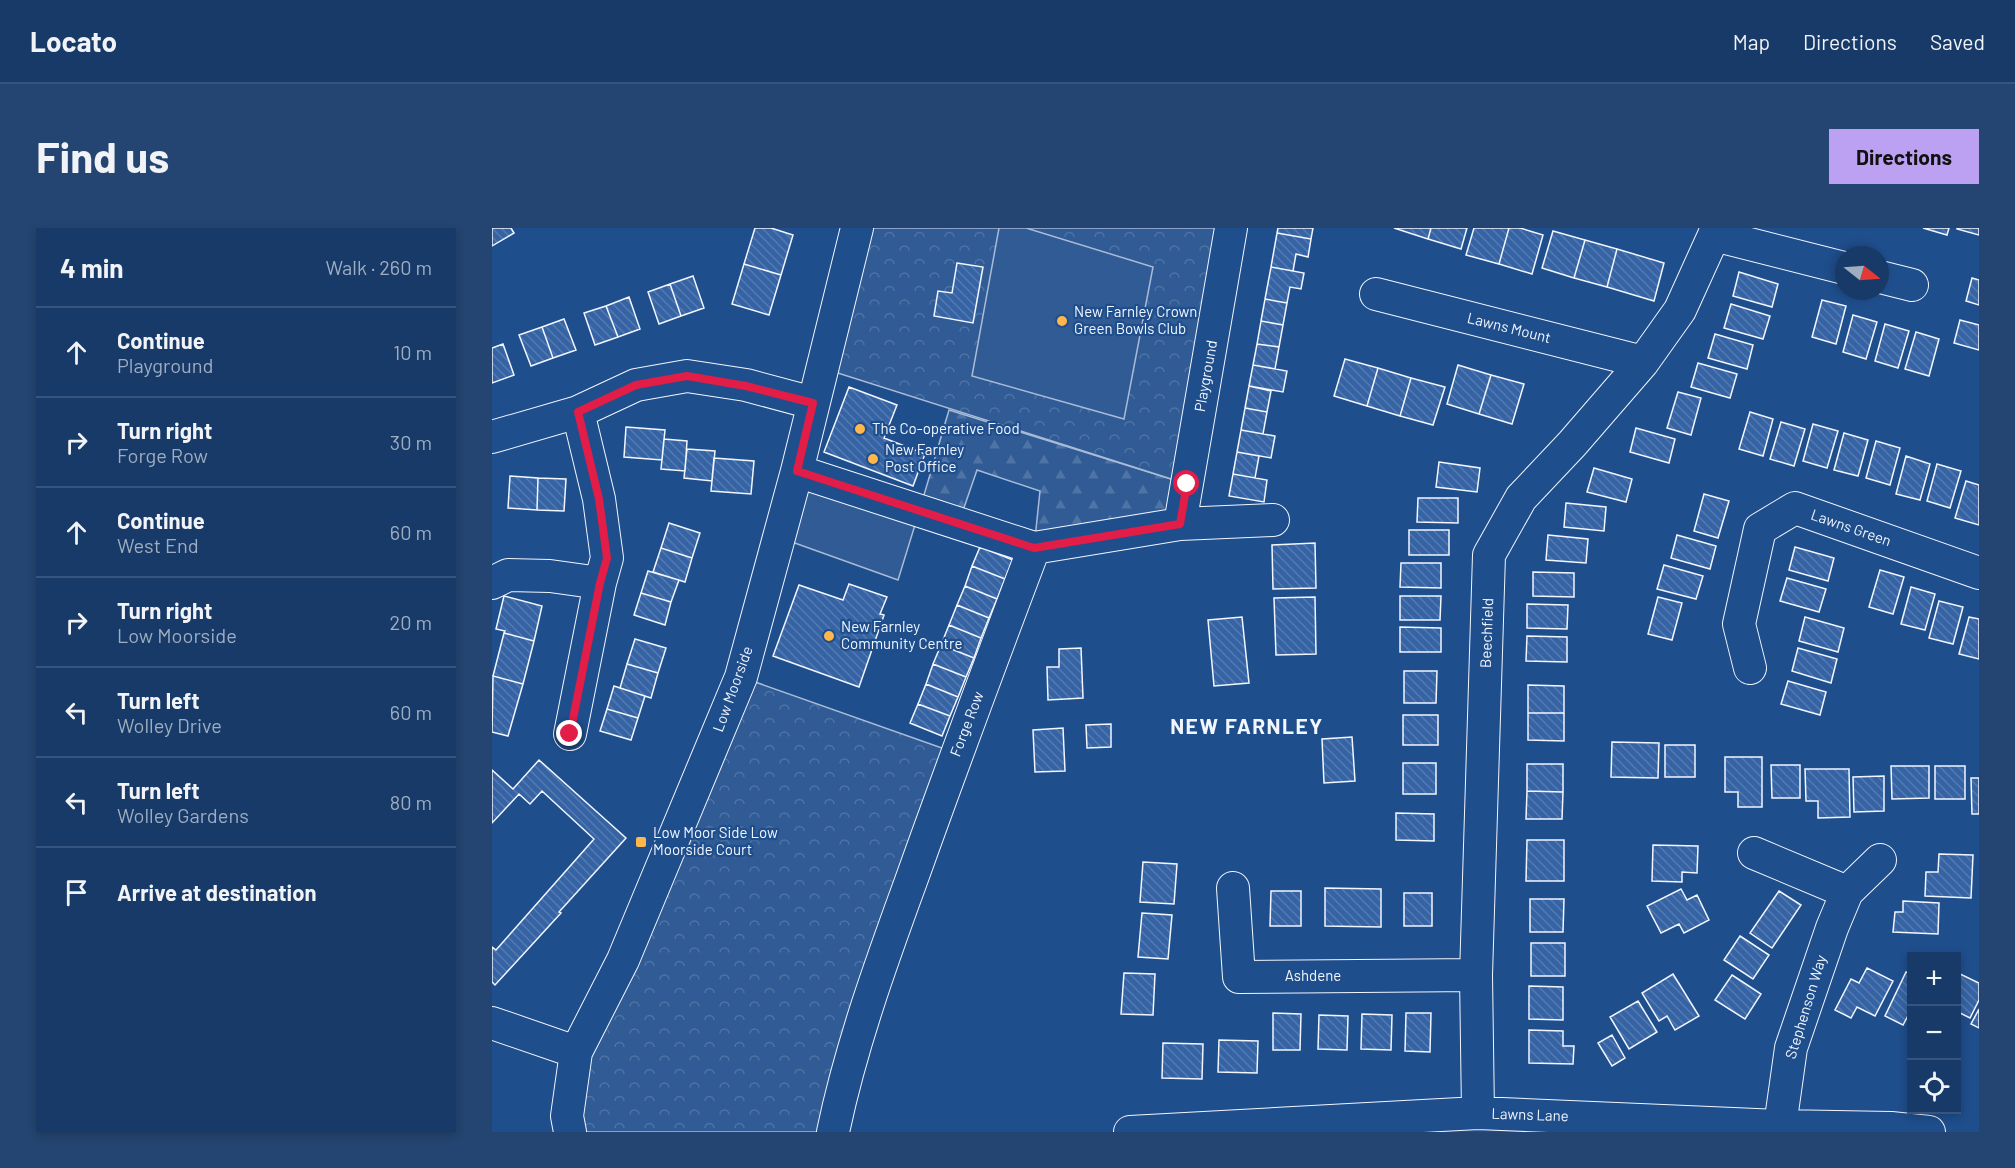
<!DOCTYPE html>
<html lang="en">
<head>
<meta charset="utf-8">
<style>
  :root { --surface:#173a69; --page:#244571; --text:#f1f3f6; --muted:#9eadc0; --line:#36547d; --accent:#bca0f2 }
  body { margin:0; font-family:Barlow,sans-serif; background:var(--page); color:var(--text) }
  .controls { position:absolute; right:18px; bottom:18px; display:grid; overflow:hidden; border-radius:0px; box-shadow:0 3px 9px #0003 }
  .controls button { width:54px; height:54px; display:grid; place-items:center; padding:0; border:0; border-bottom:2px solid var(--line); background:var(--surface); color:var(--text); font:30px sans-serif }
  .compass { position:absolute; left:1343px; top:18px; width:54px; height:54px; border-radius:50%; background:var(--surface); box-shadow:0 3px 9px #0003; rotate:107deg }
  .stop { position:absolute; width:18px; height:18px; margin:-14px; border:4px solid #e11d48; border-radius:50%; background:#fff }
  .stop.end { background:#e11d48; border-color:#fff; box-shadow:0 2px 6px #0008 }
  .list { margin:0; padding:0; list-style:none }
  h2 { display:flex; justify-content:space-between; align-items:center; height:78px; margin:0; padding:0 24px; font-size:26px }
  h2 small { font-size:20px; font-weight:400; color:var(--muted) }
  .list li { display:grid; grid-template-columns:39px 1fr auto; gap:18px; align-items:center; box-sizing:border-box; height:90px; padding:0 24px; border-top:2px solid var(--line) }
  .list b { display:block; font-size:22px; white-space:nowrap }
  .list p { margin:0; font-size:20px; white-space:nowrap; color:var(--muted) }
  .list em { font-size:20px; font-style:normal; color:var(--muted) }
  .icon { flex:none; width:33px; height:33px; fill:none; stroke:currentColor; stroke-width:2; stroke-linecap:round; stroke-linejoin:round }
  .map { position:relative; flex:none; width:1487px; height:904px; overflow:hidden; border-radius:0px }
  header { display:flex; align-items:center; gap:36px; box-sizing:border-box; height:84px; padding:0 30px; background:var(--surface); border-bottom:2px solid var(--line) }
  header strong { font-size:28px }
  nav { display:flex; gap:33px; margin-inline-start:auto; font-size:21px }
  .intro { display:flex; align-items:center; justify-content:space-between; box-sizing:border-box; height:144px; padding:0 36px }
  h1 { margin:0; font-size:42px }
  .button { padding:15px 27px; border-radius:0px; background:var(--accent); color:#111; font-size:21px; font-weight:700 }
  main { display:flex; gap:36px; padding:0 36px }
  aside { flex:1; background:var(--surface); border-radius:0px; box-shadow:0 3px 9px #0003 }
  .map>svg:first-child { display:block }
</style>
</head>
<body>
<header>
<strong>Locato</strong>
<nav><a>Map</a><a>Directions</a><a>Saved</a></nav>
</header>
<div class="intro"><h1>Find us</h1><a class="button">Directions</a></div>
<main>
<aside>
<h2>4 min<small>Walk · 260 m</small></h2>
<ul class="list">
<li><svg class="icon" aria-label="ahead" viewBox="0 0 24 24"><path d="M12 20V5M6 11l6-6 6 6"/></svg><div><b>Continue</b><p>Playground</p></div><em>10 m</em></li>
<li><svg class="icon" aria-label="right" viewBox="0 0 24 24"><path d="M7 20v-9h11M14 6l5 5-5 5"/></svg><div><b>Turn right</b><p>Forge Row</p></div><em>30 m</em></li>
<li><svg class="icon" aria-label="ahead" viewBox="0 0 24 24"><path d="M12 20V5M6 11l6-6 6 6"/></svg><div><b>Continue</b><p>West End</p></div><em>60 m</em></li>
<li><svg class="icon" aria-label="right" viewBox="0 0 24 24"><path d="M7 20v-9h11M14 6l5 5-5 5"/></svg><div><b>Turn right</b><p>Low Moorside</p></div><em>20 m</em></li>
<li><svg class="icon" aria-label="left" viewBox="0 0 24 24"><path d="M17 20v-9H6M10 6l-5 5 5 5"/></svg><div><b>Turn left</b><p>Wolley Drive</p></div><em>60 m</em></li>
<li><svg class="icon" aria-label="left" viewBox="0 0 24 24"><path d="M17 20v-9H6M10 6l-5 5 5 5"/></svg><div><b>Turn left</b><p>Wolley Gardens</p></div><em>80 m</em></li>
<li><svg class="icon" aria-label="arrive" viewBox="0 0 24 24"><path d="M6 21V4h12l-3 4 3 4H6"/></svg><div><b>Arrive at destination</b></div></li>
</ul>
</aside>
<div class="map">
<svg width="1487" height="904" viewBox="0 0 1487 904">
  <defs>
    <pattern id="forest-firs" width="22" height="20" patternUnits="userSpaceOnUse" patternTransform="scale(1.5)"><rect width="22" height="20" fill="#305b95"/><path d="M5 1l3.5 6h-7zM16 11l3.5 6h-7z" fill="#4e73a5"/></pattern>
    <pattern id="park-crowns" width="20" height="18" patternUnits="userSpaceOnUse" patternTransform="scale(1.5)"><rect width="20" height="18" fill="#305b95"/><path d="M2 6a3 3 0 1 1 6 0M12 15a3 3 0 1 1 6 0" fill="none" stroke="#4e73a5"/></pattern>
    <pattern id="building-back-hatch" width="6" height="6" patternUnits="userSpaceOnUse" patternTransform="scale(1.5)"><rect width="6" height="6" fill="#3563a3"/><path d="M-1 5l2 2M0 0l6 6M5-1l2 2" fill="none" stroke="#537ab1"/></pattern>
  </defs>
  <rect width="100%" height="100%" fill="#1f4e8c"/>
  <!-- forest -->
  <path fill="url(#forest-firs)" stroke="#a8bbd7" stroke-width="1.5" d="M457,182L695,256L688,296L542,320L548,263L485,242L466,297L427,284Z"/>
  <!-- park -->
  <path fill="url(#park-crowns)" stroke="#a8bbd7" stroke-width="1.5" d="M365,0H739L695,256L330,140Z
    M249,449L464,525L341,904H78L84,824Z"/>
  <!-- built -->
  <path fill="#305b95" stroke="#a8bbd7" stroke-width="1.5" d="M507,0H534L661,39L632,191L480,148Z
    M305,243L427,284L406,352L286,309Z"/>
  <!-- building -->
  <path fill="url(#building-back-hatch)" stroke="#f2f6ff" stroke-width="1.5" d="M0,0H19L22,5L0,18Z
    M263,0H279L301,7L289,47L252,36Z
    M786,0H821L819,11L785,5Z
    M902,0H939L936,11Z
    M939,0H975L969,21L936,11Z
    M982,0H1017L1007,36L974,27Z
    M1017,0H1028L1051,7L1040,46L1007,36Z
    M1431,0H1457L1455,7Z
    M1465,0H1487V7L1465,1Z
    M1061,3L1093,12L1082,50L1050,40Z
    M785,5L819,11L816,29L804,26L801,43L779,39Z
    M1093,12L1125,21L1115,59L1082,50Z
    M1125,21L1172,35L1162,73L1115,59Z
    M465,35L491,39L481,95L442,88L446,63L460,65Z
    M252,36L289,47L277,87L240,76Z
    M779,39L812,45L809,61L798,59L795,75L773,71Z
    M1247,44L1286,56L1280,79L1241,68Z
    M201,48L212,80L189,88L178,56Z
    M1480,50L1487,52V77L1474,73Z
    M178,56L189,88L167,96L156,64Z
    M137,69L148,101L126,109L114,78Z
    M773,71L795,75L791,97L769,93Z
    M1330,72L1354,78L1344,116L1320,109Z
    M1239,76L1278,88L1271,111L1232,100Z
    M114,78L126,109L103,117L92,85Z
    M1361,87L1385,94L1374,131L1351,124Z
    M72,91L84,122L61,130L50,99Z
    M1468,92L1487,97V122L1462,115Z
    M769,93L791,97L787,119L765,116Z
    M1393,96L1417,103L1406,140L1383,133Z
    M50,99L61,130L39,138L27,107Z
    M1424,104L1447,111L1437,148L1413,141Z
    M1223,106L1261,117L1255,141L1216,130Z
    M11,116L22,147L0,155V120Z
    M765,116L787,119L783,141L761,137Z
    M853,131L886,140L875,178L842,168Z
    M1206,135L1245,146L1238,170L1199,159Z
    M761,137L795,143L791,164L757,158Z
    M966,137L999,147L987,186L955,176Z
    M886,140L919,150L908,188L875,178Z
    M999,147L1032,156L1020,196L987,186Z
    M919,150L953,159L941,197L908,188Z
    M757,158L779,163L775,184L753,180Z
    M357,159L405,177L392,210L433,226L421,258L332,224Z
    M1186,164L1209,170L1199,207L1175,200Z
    M753,180L775,184L771,206L749,202Z
    M1258,184L1281,191L1271,228L1247,221Z
    M1289,194L1313,201L1302,238L1278,231Z
    M1321,196L1346,203L1335,240L1311,233Z
    M134,199L173,202L170,232L132,229Z
    M1144,200L1183,211L1177,235L1138,224Z
    M749,202L783,208L779,230L745,224Z
    M1352,205L1376,212L1366,248L1342,242Z
    M172,211L195,213L193,243L169,241Z
    M1384,213L1408,220L1398,257L1374,250Z
    M195,221L223,223L220,253L192,250Z
    M745,224L767,228L763,250L741,246Z
    M1414,228L1438,236L1428,272L1404,266Z
    M222,230L262,233L259,266L219,263Z
    M947,234L988,240L985,264L944,259Z
    M1445,236L1469,243L1458,280L1435,273Z
    M1102,240L1140,251L1134,274L1095,264Z
    M741,246L775,252L772,274L737,268Z
    M18,248L46,250L45,282L16,280Z
    M46,250L74,251L72,283L45,282Z
    M1474,253L1487,257V297L1463,290Z
    M1212,266L1237,273L1226,310L1202,303Z
    M926,270H966V295L925,294Z
    M1074,275L1114,279L1112,303L1072,299Z
    M177,295L208,305L200,330L169,320Z
    M917,302H957V327H917Z
    M1056,307L1096,311L1094,335L1054,332Z
    M1185,307L1224,318L1218,341L1179,330Z
    M823,315L824,360L781,361L780,317Z
    M488,319L521,332L513,351L480,338Z
    M1303,319L1342,330L1336,353L1297,342Z
    M169,320L200,330L193,354L161,344Z
    M909,335H949V360L908,359Z
    M1172,337L1211,348L1204,371L1165,361Z
    M480,338L513,351L505,371L473,358Z
    M1388,342L1412,349L1401,386L1377,379Z
    M156,343L187,352L179,374L149,365Z
    M1041,344L1082,345V369L1041,368Z
    M1295,350L1334,361L1327,384L1288,373Z
    M357,356L395,369L388,386L392,387L367,459L281,428L307,357L351,372Z
    M473,358L505,371L497,390L465,377Z
    M1419,359L1443,366L1433,402L1409,396Z
    M149,365L179,374L173,397L142,387Z
    M12,368L50,378L42,413L12,405L13,403L4,401Z
    M908,368H949L948,392H908Z
    M823,369L824,426L784,427L782,370Z
    M1166,369L1190,375L1180,412L1156,406Z
    M1447,373L1471,379L1461,416L1437,410Z
    M1035,376L1076,377L1075,401L1035,400Z
    M465,377L497,390L489,410L457,397Z
    M750,389L757,455L722,458L716,392Z
    M1313,389L1352,400L1346,424L1307,413Z
    M1477,389L1487,391V431L1467,426Z
    M457,397L489,410L482,430L449,417Z
    M908,399L949,400V424H908Z
    M12,405L42,413L31,456L1,448Z
    M1035,408L1075,409V434L1034,433Z
    M143,411L174,420L166,445L135,436Z
    M449,417L482,430L474,449L441,436Z
    M589,420L591,470L556,472L555,439H567V421Z
    M1306,420L1345,431L1339,455L1300,443Z
    M135,436L166,445L159,470L128,460Z
    M441,436L474,449L466,469L434,456Z
    M912,443H945L944,475H912Z
    M1,448L31,456L16,508L0,504Z
    M1296,453L1334,464L1328,487L1289,476Z
    M434,456L466,469L458,488L426,476Z
    M1036,457L1072,458V485H1036Z
    M122,458L153,468L146,490L115,481Z
    M426,476L458,488L450,508L418,495Z
    M115,481L146,490L139,512L108,503Z
    M1036,485H1072V513L1036,512Z
    M911,487H946V517H911Z
    M619,496V519L595,520L594,497Z
    M571,500L573,543L543,544L541,502Z
    M860,509L863,553L832,555L830,511Z
    M1120,514L1167,515L1166,550L1119,549Z
    M1173,517H1203V549H1173Z
    M1233,529H1270V579H1246V564H1233Z
    M47,532L134,610L67,684L69,685L3,757L0,754V719L4,722L102,611L50,563L38,576L27,566L0,595V542L21,561Z
    M911,535H944V566H911Z
    M1035,536H1071V564L1035,563Z
    M1279,537H1308V570H1280Z
    M1399,538H1437V570L1400,571Z
    M1443,538H1473V571H1443Z
    M1313,541H1357L1358,589L1326,590V573H1314Z
    M1392,548V583L1362,584L1361,549Z
    M1479,550H1487V586H1480Z
    M1035,563L1071,564L1070,591H1034Z
    M904,585L942,586V613L904,612Z
    M1035,612H1072V653H1034Z
    M1161,617L1206,618L1205,645L1190,644V654L1160,653Z
    M1447,626L1481,627L1479,670L1433,668L1434,644H1446Z
    M651,634L685,636L682,676L648,674Z
    M833,660L889,661V699L833,698Z
    M1189,661L1195,672L1205,667L1217,692L1192,705L1187,696L1169,705L1155,678Z
    M779,663H809V698H778Z
    M1287,663L1309,677L1280,720L1258,705Z
    M912,665H940V698H912Z
    M1038,671H1072L1071,704H1038Z
    M1411,673L1447,675L1446,706L1401,704L1403,684H1411Z
    M650,685L680,687L676,731L646,729Z
    M1248,708L1277,727L1261,751L1232,732Z
    M1039,715H1073V748H1039Z
    M1375,740L1401,753L1383,788L1365,779L1359,790L1343,782L1359,751L1367,755Z
    M1414,744L1420,747V785L1418,784L1411,797L1393,788Z
    M632,745L663,746L661,787L629,786Z
    M1466,745L1487,755V772L1478,790L1464,783V749Z
    M1181,746L1207,788L1183,802L1175,788L1167,793L1150,765Z
    M1240,747L1269,766L1253,791L1223,772Z
    M1037,758L1071,759V792L1037,791Z
    M1146,773L1165,804L1137,821L1118,789Z
    M1487,781V800L1479,796Z
    M781,785L809,786L808,822H781Z
    M914,785H939L938,824L913,823Z
    M870,786L900,787L899,822L869,821Z
    M827,787L856,788L855,822L826,821Z
    M1037,802L1071,803V818H1082L1081,836L1037,835Z
    M1120,807L1133,830L1120,838L1106,815Z
    M727,812L766,813L765,845L726,844Z
    M671,815L711,816L710,851L670,850Z"/>
  <g fill="none" stroke-linecap="round" stroke-linejoin="round">
    <defs>
      <path id="minor" d="M1222,7L1352,40
        M1388,49L1420,57
        M884,66L1151,134
        M0,209L86,184L144,157L195,148L254,157L321,175
        M305,243L542,320
        M688,296L739,0
        M0,355L16,347L58,348L108,355
        M1258,440L1247,396L1268,301L1303,280L1487,345
        M78,506L108,355L115,330L107,271L86,184
        M1262,625L1355,664L1340,700L1299,820L1288,898
        M741,660L747,749L984,747
        M1355,664L1388,632
        M0,795L84,824
        M986,885L984,747L997,327L1029,270L1080,216L1151,134L1188,82L1222,7L1224,0
        M78,904L75,888L84,824L131,732L249,449L305,243L365,0
        M341,904C359,818 389,735 419,653C459,541 500,431 542,320L688,296L781,292
        M638,904L986,885L1288,898L1399,900L1437,904"/>
    </defs>
    <!-- minor casing -->
    <use href="#minor" stroke="#f2f6ff" stroke-width="34"/>
    <!-- minor -->
    <use href="#minor" stroke="#1f4e8c" stroke-width="32"/>
  </g>
  <g fill="none" stroke-linecap="round" stroke-linejoin="round">
    <!-- route -->
    <path stroke="#e11d48" stroke-width="8" d="M78,506L108,355L115,330L107,271L86,184L144,157L195,148L254,158L321,175L305,243L542,320L688,296L695,256"/>
  </g>
  <!-- markers -->
  <g fill="#ffb74d" stroke="#1f4e8c" stroke-width="2">
    <circle cx="570" cy="93" r="6"/>
    <circle cx="368" cy="201" r="6"/>
    <circle cx="381" cy="231" r="6"/>
    <circle cx="337" cy="408" r="6"/>
    <rect x="143" y="608" width="12" height="12" rx="3"/>
  </g>
  <g text-anchor="middle" stroke-width="4.5" stroke-linejoin="round" paint-order="stroke">
    <!-- poi labels -->
    <g font-size="15" fill="#f2f6ff" stroke="#1f4e8c" text-anchor="start">
      <text x="582" y="89">New Farnley Crown<tspan x="582" dy="17">Green Bowls Club</tspan></text>
      <text x="380" y="206">The Co-operative Food</text>
      <text x="393" y="227">New Farnley<tspan x="393" dy="17">Post Office</tspan></text>
      <text x="349" y="404">New Farnley<tspan x="349" dy="17">Community Centre</tspan></text>
      <text x="161" y="610">Low Moor Side Low<tspan x="161" dy="17">Moorside Court</tspan></text>
    </g>
    <!-- street labels -->
    <g font-size="15" fill="#f2f6ff" stroke="#1f4e8c">
      <text transform="translate(1017 100) rotate(14)" y="5">Lawns Mount</text>
      <text transform="translate(714 148) rotate(-80)" y="5">Playground</text>
      <text transform="translate(1359 300) rotate(19)" y="5">Lawns Green</text>
      <text transform="translate(995 405) rotate(-88)" y="5">Beechfield</text>
      <text transform="translate(241 461) rotate(-70)" y="5">Low Moorside</text>
      <text transform="translate(475 496) rotate(-69)" y="5">Forge Row</text>
      <text x="821" y="753">Ashdene</text>
      <text transform="translate(1314 779) rotate(-73)" y="5">Stephenson Way</text>
      <text transform="translate(1038 887) rotate(2)" y="5">Lawns Lane</text>
    </g>
    <!-- district labels -->
    <g font-size="21" font-weight="bold" letter-spacing="1.5" fill="#f2f6ff" stroke="#1f4e8c">
      <text x="755" y="506">NEW FARNLEY</text>
    </g>
  </g>
</svg>
<div class="controls">
<button>+</button>
<button>−</button>
<button><svg class="icon" aria-label="locate" viewBox="0 0 24 24"><circle cx="12" cy="12" r="6"/><path d="M12 2v4M12 18v4M2 12h4M18 12h4"/></svg></button>
</div>
<svg class="compass" viewBox="-18 -18 36 36"><path d="M0-13l5 13h-10z" fill="#e53935"/><path d="M0 13l5-13h-10z" fill="#9eadc0"/></svg>
<div class="stop" style="left:695px;top:256px"></div>
<div class="stop end" style="left:78px;top:506px"></div>
</div>
</main>
</body>
</html>
